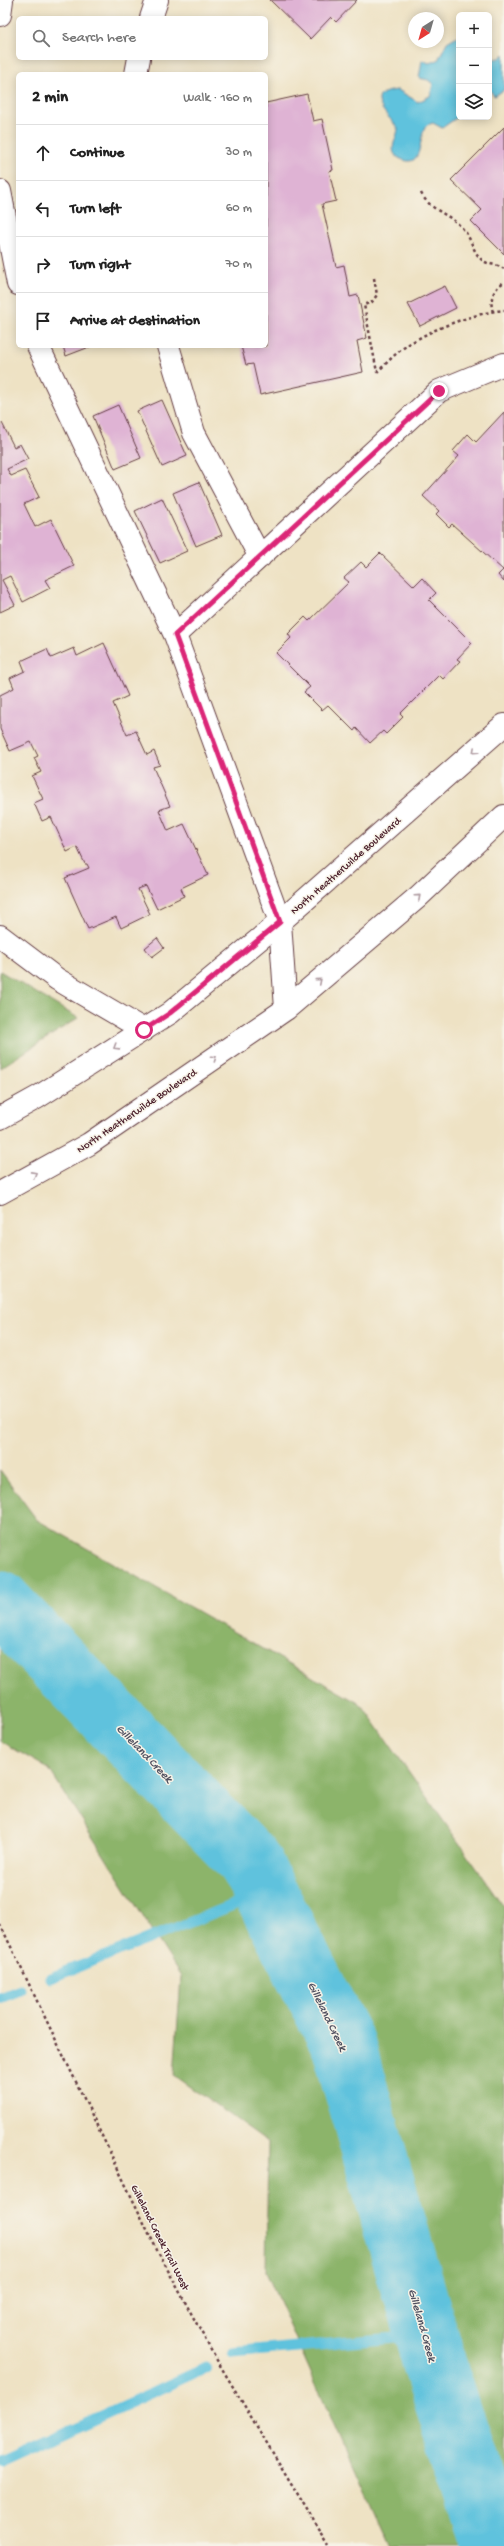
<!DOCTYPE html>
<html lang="en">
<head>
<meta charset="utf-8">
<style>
  :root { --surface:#fff; --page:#f6f6f6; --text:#222; --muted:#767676; --line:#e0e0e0 }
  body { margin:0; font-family:"Gochi Hand",sans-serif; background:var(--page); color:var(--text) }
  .controls { position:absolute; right:12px; top:12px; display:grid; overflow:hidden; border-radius:6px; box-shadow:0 2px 10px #0003 }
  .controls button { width:36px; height:36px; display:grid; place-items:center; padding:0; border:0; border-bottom:1px solid var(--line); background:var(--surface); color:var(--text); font:20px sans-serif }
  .compass { position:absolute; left:408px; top:12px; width:36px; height:36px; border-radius:50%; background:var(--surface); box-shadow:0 2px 10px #0003; rotate:217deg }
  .stop { position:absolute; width:12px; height:12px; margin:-9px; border:3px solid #db2777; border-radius:50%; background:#fff }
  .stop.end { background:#db2777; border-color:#fff; box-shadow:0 1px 4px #0008 }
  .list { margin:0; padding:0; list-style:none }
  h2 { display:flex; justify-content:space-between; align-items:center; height:52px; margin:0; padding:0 16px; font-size:17px }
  h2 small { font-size:13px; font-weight:400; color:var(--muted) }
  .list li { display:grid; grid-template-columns:26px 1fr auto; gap:12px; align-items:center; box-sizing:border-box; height:56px; padding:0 16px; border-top:1px solid var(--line) }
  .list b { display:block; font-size:15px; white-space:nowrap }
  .list em { font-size:13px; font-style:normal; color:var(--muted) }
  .icon { flex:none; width:22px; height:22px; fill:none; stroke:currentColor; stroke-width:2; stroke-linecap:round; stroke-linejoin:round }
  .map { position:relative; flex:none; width:504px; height:2546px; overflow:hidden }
  .search { position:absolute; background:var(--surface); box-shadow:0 2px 10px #0003; left:16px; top:16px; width:252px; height:44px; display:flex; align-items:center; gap:10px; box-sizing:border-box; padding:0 14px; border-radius:6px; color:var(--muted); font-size:15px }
  .panel { position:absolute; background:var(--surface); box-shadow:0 2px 10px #0003; left:16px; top:72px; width:252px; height:276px; border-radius:6px }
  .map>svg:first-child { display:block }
</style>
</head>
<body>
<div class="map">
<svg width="504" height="2546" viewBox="0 0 504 2546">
  <rect width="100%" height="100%" fill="#f7f3e8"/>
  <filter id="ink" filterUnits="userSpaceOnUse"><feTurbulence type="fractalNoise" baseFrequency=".025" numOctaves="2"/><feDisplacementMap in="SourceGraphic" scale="8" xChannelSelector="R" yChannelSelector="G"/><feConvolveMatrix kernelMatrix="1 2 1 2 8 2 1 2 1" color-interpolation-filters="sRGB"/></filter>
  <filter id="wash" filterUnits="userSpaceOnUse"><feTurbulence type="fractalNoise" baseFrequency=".012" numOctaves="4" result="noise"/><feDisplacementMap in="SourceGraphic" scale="16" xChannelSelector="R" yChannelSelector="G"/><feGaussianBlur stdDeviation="0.9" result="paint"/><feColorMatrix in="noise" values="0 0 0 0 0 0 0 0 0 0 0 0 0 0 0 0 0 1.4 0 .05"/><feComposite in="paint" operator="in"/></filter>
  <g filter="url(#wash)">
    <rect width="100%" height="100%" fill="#eee2c4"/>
    <!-- forest -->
    <path fill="#8cb46b" stroke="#6b6a4b" d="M0,971L78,1018L0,1068Z
      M0,1470L37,1520L362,1705L504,1907V2546H388L266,2272L268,2142L174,2075L181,1976L49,1769L0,1741Z"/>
    <!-- water -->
    <path fill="#5fc2dd" stroke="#547084" d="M459,35V116L442,128L433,123L427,125C417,135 425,172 399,158C387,151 397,139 398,129C391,117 359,93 398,90L418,102L430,96L433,84L428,80L419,78L422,60L429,63L438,60L447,42Z
      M504,54V90L494,96L489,89V60L500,58Z"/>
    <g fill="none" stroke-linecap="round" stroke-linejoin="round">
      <!-- stream -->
      <path stroke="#5fc2dd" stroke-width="11" d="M50,1978L266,1892
        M0,1998L20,1990
        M233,2353L426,2335
        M0,2462L206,2368"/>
      <!-- river -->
      <path stroke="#5fc2dd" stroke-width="64" d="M0,1603L249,1861L343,2044L438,2376L494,2546"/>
    </g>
    <g id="blocks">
      <!-- building -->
      <path fill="#dfb3d4" d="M270,0H357L336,22L331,17L310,39Z
        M307,94L313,121L322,119L333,170L329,171L336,201L322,204L336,267L344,265L350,297L358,295L367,338L357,341L363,372L260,395L253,364L246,365L241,346H266V103Z
        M504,127V254L471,221L482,210L451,180Z
        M445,286L456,308L420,326L408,304Z
        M63,346H92L66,356Z
        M162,400L187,456L162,467L137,411Z
        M118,405L141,458L115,469L93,416Z
        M504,412V582L498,575L503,570L452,524L449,527L436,514L439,511L423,496L459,456L453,451L468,434L476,442Z
        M2,423L14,447L20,444L28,459L7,469L11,476L25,470L39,497L24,504L35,527L51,519L74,566L45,580L50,588L23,602L10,576L2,580L15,605L0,612V424Z
        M199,482L222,535L196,546L173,493Z
        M162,498L187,551L160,563L135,511Z
        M380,553L414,586L422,578L436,593L429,600L472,643L457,659L460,661L443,679L439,675L400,714L403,717L386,734L383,731L370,743L356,728L354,731L328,705L322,710L304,692L310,687L276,653L291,638L288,634L305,617L309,621L349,582L344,578L361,562L366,567Z
        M104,643L128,696L113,703L127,735L136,731L147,755L154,751L160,765L153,767L170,806L159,810L168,831L184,824L208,875L181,888L184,896L157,909L146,886L138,889L150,914L121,928L116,917L88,929L65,878L89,868L87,864H85L77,847L67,852L51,817L42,821L34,803L43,799L32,776L41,772L34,758L38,756L31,742L10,751L0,729V695L14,688L10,678L25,671L21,661L47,649L51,658L74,648L77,656Z
        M157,938L164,948L152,957L145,948Z"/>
    </g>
  </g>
  <g filter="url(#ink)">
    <use href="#blocks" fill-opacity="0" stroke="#633c42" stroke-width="1"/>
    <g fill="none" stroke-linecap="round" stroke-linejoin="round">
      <defs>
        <path id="minor" d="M0,15L2,0
          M151,18L157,0
          M136,74L139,58
          M0,191L18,284
          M38,346L175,635
          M168,346L194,433L260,557
          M280,922L175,635L439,391L504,364
          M0,936L57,979L144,1030"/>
        <path id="major" d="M280,922L286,1009
          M0,1118L38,1097L170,1013L280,922L504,725
          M0,1193L89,1144L286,1009L418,897L504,816"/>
      </defs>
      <!-- minor casing -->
      <use href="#minor" stroke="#633c42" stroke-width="24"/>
      <!-- major casing -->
      <use href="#major" stroke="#633c42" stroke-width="24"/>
      <!-- path -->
      <path stroke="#633c42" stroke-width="2.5" stroke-dasharray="3 3" stroke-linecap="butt" d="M421,193C431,212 451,214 463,229C472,239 472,251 482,260C488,265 497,264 504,269
        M374,278L377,295L372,302L364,305L377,372C384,366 390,359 397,353C421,332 473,313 504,310
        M493,312C489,300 493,289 504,282
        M0,1924L157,2250L212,2352L329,2546"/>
      <!-- minor -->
      <use href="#minor" stroke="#fff" stroke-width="22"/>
      <!-- major -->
      <use href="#major" stroke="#fff" stroke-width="22"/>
    </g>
    <!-- one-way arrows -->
    <defs><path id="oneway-chevron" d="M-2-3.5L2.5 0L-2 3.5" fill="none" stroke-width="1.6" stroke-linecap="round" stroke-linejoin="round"/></defs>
    <g stroke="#ae9aa0">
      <use href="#oneway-chevron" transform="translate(475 751) rotate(138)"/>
      <use href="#oneway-chevron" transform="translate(418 897) rotate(-42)"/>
      <use href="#oneway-chevron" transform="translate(319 981) rotate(-40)"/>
      <use href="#oneway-chevron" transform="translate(116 1047) rotate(148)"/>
      <use href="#oneway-chevron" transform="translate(214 1058) rotate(-34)"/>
      <use href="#oneway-chevron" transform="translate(34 1174) rotate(-29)"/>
    </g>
  </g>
  <g fill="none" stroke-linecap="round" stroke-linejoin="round" filter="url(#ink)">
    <!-- route -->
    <path stroke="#db2777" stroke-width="5" d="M144,1030L170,1013L280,922L175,635L439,391"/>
  </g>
  <g text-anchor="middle" stroke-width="3" stroke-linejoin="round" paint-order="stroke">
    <!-- street labels -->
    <g font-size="11" fill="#4a1f2b" stroke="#f7f3e8">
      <text transform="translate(345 865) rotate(-41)" y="4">North Heatherwilde Boulevard</text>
      <text transform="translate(136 1110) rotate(-34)" y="4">North Heatherwilde Boulevard</text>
      <text transform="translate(161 2237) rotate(63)" y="4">Gilleland Creek Trail West</text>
    </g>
    <!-- water labels -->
    <g font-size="12" font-style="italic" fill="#505060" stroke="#f7f3e8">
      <text transform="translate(145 1753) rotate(46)" y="4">Gilleland Creek</text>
      <text transform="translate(328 2016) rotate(64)" y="4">Gilleland Creek</text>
      <text transform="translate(423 2325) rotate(74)" y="4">Gilleland Creek</text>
    </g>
  </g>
</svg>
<div class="controls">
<button>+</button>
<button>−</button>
<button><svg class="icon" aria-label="layers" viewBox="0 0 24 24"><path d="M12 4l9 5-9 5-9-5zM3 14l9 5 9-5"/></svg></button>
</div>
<svg class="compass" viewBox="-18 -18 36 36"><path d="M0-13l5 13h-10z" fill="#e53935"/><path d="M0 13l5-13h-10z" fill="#767676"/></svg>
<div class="stop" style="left:144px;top:1030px"></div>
<div class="stop end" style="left:439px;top:391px"></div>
<div class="search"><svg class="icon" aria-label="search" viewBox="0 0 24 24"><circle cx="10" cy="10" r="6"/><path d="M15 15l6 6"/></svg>Search here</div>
<section class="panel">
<h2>2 min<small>Walk · 160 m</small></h2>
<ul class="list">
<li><svg class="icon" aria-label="ahead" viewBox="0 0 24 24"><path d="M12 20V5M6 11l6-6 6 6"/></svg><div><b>Continue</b></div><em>30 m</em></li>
<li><svg class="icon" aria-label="left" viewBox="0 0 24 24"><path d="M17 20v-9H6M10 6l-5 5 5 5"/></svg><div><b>Turn left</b></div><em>60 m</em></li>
<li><svg class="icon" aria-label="right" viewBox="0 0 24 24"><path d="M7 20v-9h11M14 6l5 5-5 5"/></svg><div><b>Turn right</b></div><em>70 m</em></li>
<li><svg class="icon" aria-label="arrive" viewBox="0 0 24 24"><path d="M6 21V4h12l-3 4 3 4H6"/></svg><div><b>Arrive at destination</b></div></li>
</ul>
</section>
</div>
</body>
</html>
